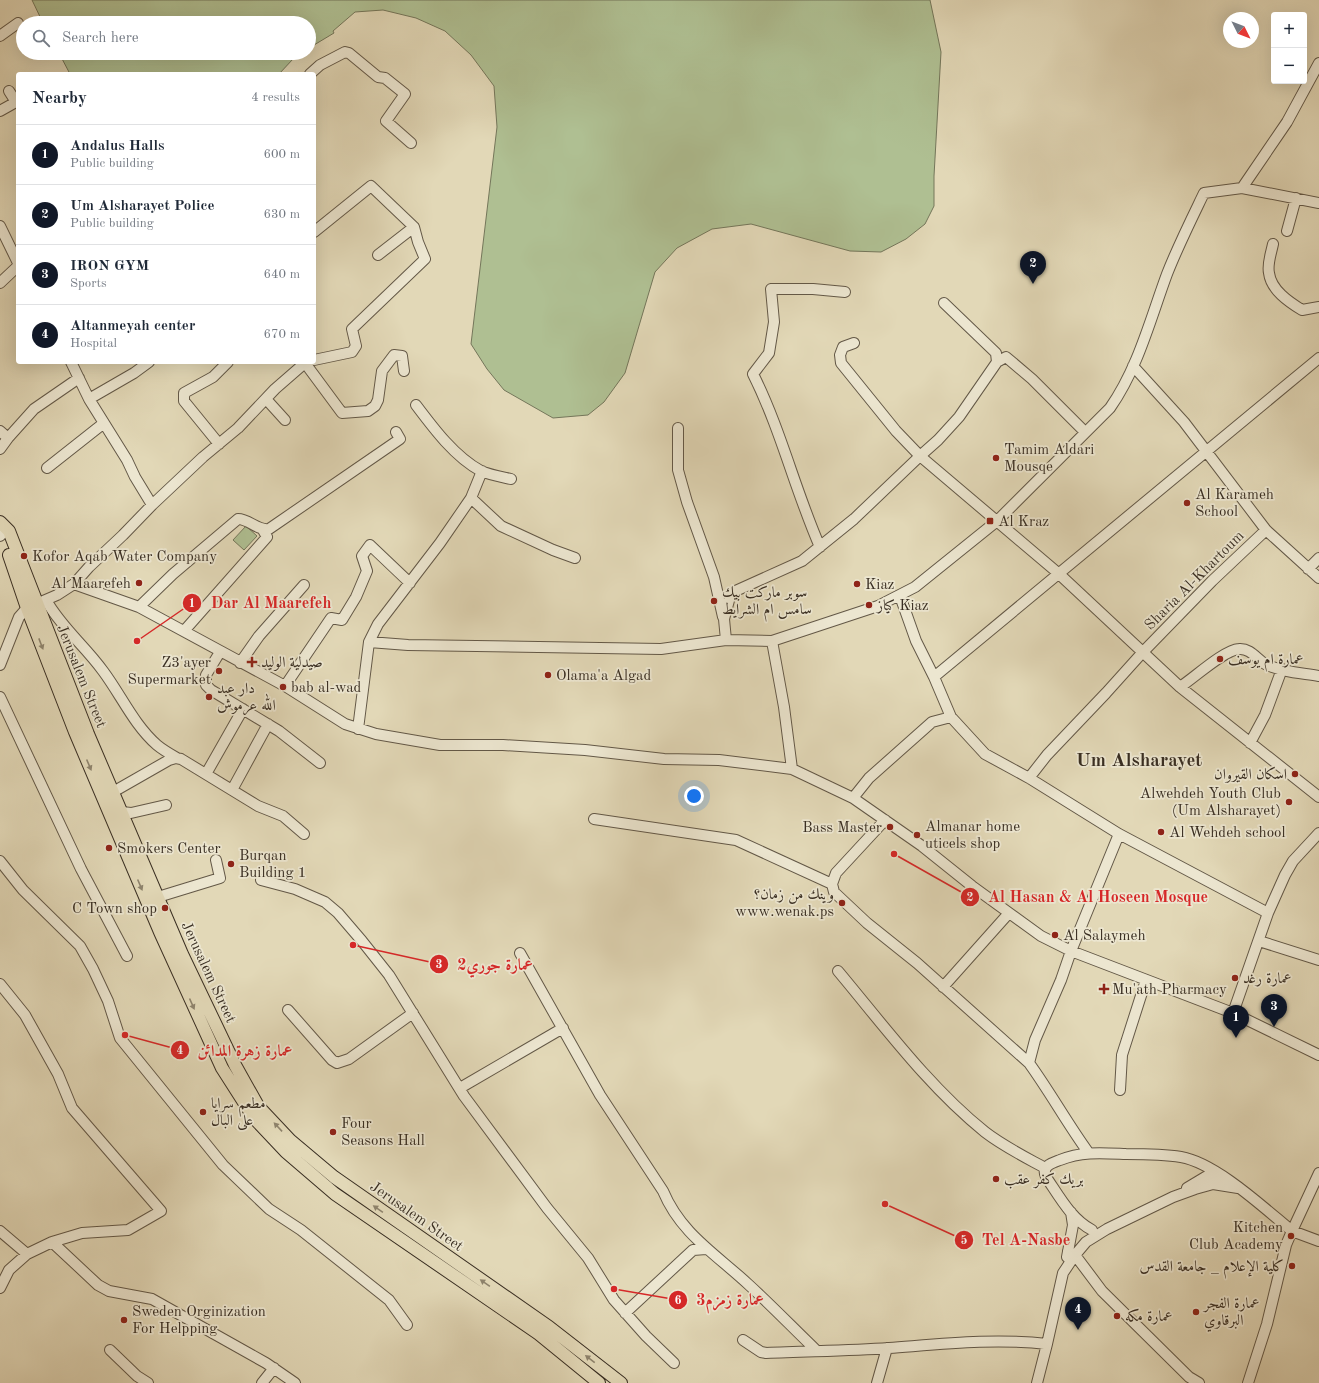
<!DOCTYPE html>
<html lang="en">
<head>
<meta charset="utf-8">
<style>
  :root { --surface:#fff; --page:#f6f6f7; --text:#1f2937; --muted:#747a83; --line:#e0e1e3; --accent:#111827 }
  body { margin:0; font-family:"Old Standard TT",Amiri,serif; background:var(--page); color:var(--text) }
  .controls { position:absolute; right:12px; top:12px; display:grid; overflow:hidden; border-radius:4px; box-shadow:0 4px 16px #0002 }
  .controls button { width:36px; height:36px; display:grid; place-items:center; padding:0; border:0; border-bottom:1px solid var(--line); background:var(--surface); color:var(--text); font:20px sans-serif }
  .compass { position:absolute; left:1223px; top:12px; width:36px; height:36px; border-radius:50%; background:var(--surface); box-shadow:0 4px 16px #0002; rotate:132deg }
  .you { position:absolute; left:694px; top:796px; width:14px; height:14px; margin:-10px; border:3px solid #fff; border-radius:50%; background:#1a73e8; box-shadow:0 0 0 6px #1a73e833 }
  .badge { display:grid; place-items:center; width:26px; height:26px; border-radius:50%; background:var(--accent); color:#fff; font-size:13px; font-weight:700 }
  .pin { position:absolute; translate:-50% -33px; filter:drop-shadow(0 1px 2px #0008) }
  .pin::after { content:''; position:absolute; top:21px; width:14px; height:12px; background:inherit; clip-path:polygon(0 0,100% 0,50% 100%) }
  .list { margin:0; padding:0; list-style:none }
  h2 { display:flex; justify-content:space-between; align-items:center; height:52px; margin:0; padding:0 16px; font-size:17px }
  h2 small { font-size:13px; font-weight:400; color:var(--muted) }
  .list li { display:grid; grid-template-columns:26px 1fr auto; gap:12px; align-items:center; box-sizing:border-box; height:60px; padding:0 16px; border-top:1px solid var(--line) }
  .list b { display:block; font-size:15px; white-space:nowrap }
  .list p { margin:0; font-size:13px; white-space:nowrap; color:var(--muted) }
  .list em { font-size:13px; font-style:normal; color:var(--muted) }
  .icon { flex:none; width:22px; height:22px; fill:none; stroke:currentColor; stroke-width:2; stroke-linecap:round; stroke-linejoin:round }
  .map { position:relative; flex:none; width:1319px; height:1383px; overflow:hidden }
  .search { position:absolute; background:var(--surface); box-shadow:0 4px 16px #0002; left:16px; top:16px; width:300px; height:44px; display:flex; align-items:center; gap:10px; box-sizing:border-box; padding:0 14px; border-radius:22px; color:var(--muted); font-size:15px }
  .panel { position:absolute; background:var(--surface); box-shadow:0 4px 16px #0002; left:16px; top:72px; width:300px; height:292px; border-radius:4px }
  .map>svg:first-child { display:block }
</style>
</head>
<body>
<div class="map">
<svg width="1319" height="1383" viewBox="0 0 1319 1383">
  <rect width="100%" height="100%" fill="#e2d8b7"/>
  <filter id="stains"><feTurbulence type="fractalNoise" baseFrequency=".005" numOctaves="4"/><feColorMatrix values="0 0 0 0 .2 0 0 0 0 .09 0 0 0 0 .02 0 0 0 .5 -.17"/></filter>
  <radialGradient id="worn" r=".72"><stop offset=".6" stop-color="#630" stop-opacity="0"/><stop offset="1" stop-color="#630" stop-opacity=".3"/></radialGradient>
  <!-- green -->
  <path fill="#afbf92" stroke="#74765a" d="M32,0H930L941,52L934,176V206L925,224L906,239L881,252L850,251L751,224L712,229L677,248L655,272L625,373L604,402L588,415L553,418L504,390L487,369L471,344L497,127L494,86L471,55L445,31L416,18L383,10L355,12L333,31L334,33L309,48V23H43Z
    M59,53H302L293,59L279,74H70Z
    M246,526L257,536L244,550L233,540Z"/>
  <g fill="none" stroke-linecap="round" stroke-linejoin="round">
    <defs>
      <path id="minor" d="M0,36L18,23
        M310,74L320,65L345,52L349,53L378,77L385,78L405,94L386,121L411,143
        M0,111L16,102L9,91
        M1242,188L1287,122L1319,63
        M0,226L18,263
        M1287,231L1296,198
        M314,232L371,186L414,227L378,255
        M1273,244C1271,254 1267,264 1269,273C1271,290 1289,302 1302,310L1319,307
        M0,283L18,266
        M854,343L843,347L840,355L841,363L896,431L920,456L938,440L959,417L997,362L996,353L944,303
        M314,360L352,352L356,346L352,329L425,259L418,242L414,227
        M71,362L89,399L127,460L135,477L152,505
        M997,362L1006,357L1032,379L1085,432
        M305,363L342,413L368,411L375,406L378,400L382,371L394,355L402,356L404,371
        M1133,366L1184,422L1266,530L1319,578
        M89,399L134,373L149,362
        M266,399L285,420
        M416,405C434,429 455,457 481,471C490,475 502,477 511,479
        M678,428V470L687,502L714,577L723,617
        M0,431L8,438L0,449
        M8,438L34,409L79,378
        M219,444L184,401V393L213,377L228,362
        M47,468L104,423
        M471,498L482,471
        M0,536L2,534
        M820,547C795,490 781,430 753,374L769,353L774,322L771,289H813L845,292
        M1308,569L1319,558
        M74,584L139,607L285,686L345,724L376,734L440,745H503L585,750L664,759L719,760L792,769L853,798L922,846L972,886L1041,936L1071,951L1233,1013L1319,1055
        M900,596L916,641L934,677L951,717L985,754L1029,778L1119,834L1268,913
        M46,600C61,627 85,646 103,671C121,695 134,725 157,745C163,750 170,754 177,758
        M139,607L173,574L238,519C249,519 258,531 269,529L400,439L396,432
        M184,631L267,537L263,530
        M726,640L724,619L731,593L802,561L854,519L920,456L1058,573L1180,687L1319,797
        M369,642L378,624L440,543L471,498L501,526L553,550L575,558
        M220,652L206,675V685L211,690L279,731L320,763
        M240,663L259,636L304,585
        M0,665L19,617L27,608L57,595L74,584L89,567L123,535L152,505L203,457L238,428L275,389L306,362
        M934,677L1319,358
        M285,686L331,618L342,620L356,597L367,571L362,556L370,545L410,583
        M1180,687C1194,678 1224,650 1239,649C1250,648 1257,659 1265,664C1281,672 1302,673 1319,676
        M0,697L81,869L127,956
        M358,729L369,642L408,645L661,649L726,640L772,641
        M1250,743L1265,715L1282,669
        M792,769L784,707L772,641L878,606L915,587L997,521L1110,408C1138,368 1150,320 1167,274C1178,246 1191,220 1204,193L1242,188L1319,203
        M206,774L243,709
        M1029,778L1047,755L1106,693L1142,653L1212,581L1266,530
        M232,790L268,724
        M113,792L169,760L176,758L181,759L258,806L283,816L304,834
        M853,798L869,778L932,722L951,717
        M116,814L122,812L131,813L166,805
        M594,819L736,840L832,884
        M885,820L836,873L832,884L834,892L867,923L917,963L1029,1063
        M0,861L23,890L80,946L93,969L108,1001L120,1038L223,1165L269,1209L301,1230L389,1300L407,1325
        M261,880L295,889L325,902L338,913L362,941L389,975L464,1096L547,1208L588,1258L614,1300L646,1336L674,1363
        M158,897L220,878L216,860
        M1259,941L1319,960
        M520,953L600,1095L663,1191C681,1234 716,1254 749,1285C772,1306 794,1329 817,1351
        M838,971C884,1026 929,1087 985,1132C1003,1146 1025,1157 1045,1168
        M0,984L25,1015L58,1074L72,1108L161,1211L128,1230L82,1233L52,1242L27,1254L9,1270L0,1288
        M943,987L1009,913
        M288,1010L332,1060L337,1063L349,1059L413,1013
        M1233,1013L1268,913L1285,875L1293,861L1319,833
        M460,1088L563,1028
        M1120,1090L1122,1055L1146,980
        M1088,1152C1067,1123 1050,1092 1029,1063L1035,1040L1061,980L1071,951L1119,834
        M1319,1173L1292,1231L1319,1241
        M1187,1188L1207,1176H1221
        M1092,1230C1071,1219 1059,1196 1046,1177C1041,1166 1052,1163 1060,1160C1082,1151 1103,1153 1126,1154C1144,1154 1163,1154 1181,1157C1216,1163 1264,1208 1292,1231L1286,1245L1267,1324L1248,1383
        M0,1231L27,1254
        M52,1242L98,1285L109,1291L152,1299L266,1363L295,1383
        M1068,1251L1075,1255L1102,1291L1189,1377L1199,1383
        M1067,1257L1073,1225L1071,1212
        M625,1313L693,1250L706,1249
        M743,1340L761,1352L766,1353C807,1351 848,1351 889,1348C942,1344 994,1338 1047,1344L1063,1273L1075,1255L1086,1242L1107,1229L1173,1197L1195,1189L1213,1184L1238,1188
        M110,1350L137,1376L148,1383
        M262,1383L274,1368
        M877,1383L887,1348
        M1037,1383L1047,1344"/>
      <path id="major" d="M0,522L9,531L88,734L182,954L235,1065L258,1106L290,1140L334,1177L549,1327L621,1383
        M9,555L27,608L75,732L160,932L222,1068L254,1118L286,1152L335,1194L539,1334L599,1383"/>
    </defs>
    <!-- minor casing -->
    <use href="#minor" stroke="#635847" stroke-width="12"/>
    <!-- major casing -->
    <use href="#major" stroke="#392e22" stroke-width="14"/>
    <!-- minor -->
    <use href="#minor" stroke="#ece6d0" stroke-width="10"/>
    <!-- major -->
    <use href="#major" stroke="#e2d8b7" stroke-width="12"/>
  </g>
  <!-- one-way arrows -->
  <defs><path id="oneway-solid" d="M-6-.8H1V-3.2L6.5 0L1 3.2V.8H-6Z"/></defs>
  <g fill="#8e836c">
    <use href="#oneway-solid" transform="translate(41 644) rotate(69)"/>
    <use href="#oneway-solid" transform="translate(89 765) rotate(67)"/>
    <use href="#oneway-solid" transform="translate(140 885) rotate(67)"/>
    <use href="#oneway-solid" transform="translate(192 1004) rotate(66)"/>
    <use href="#oneway-solid" transform="translate(278 1127) rotate(-133)"/>
    <use href="#oneway-solid" transform="translate(378 1209) rotate(-145)"/>
    <use href="#oneway-solid" transform="translate(485 1283) rotate(-145)"/>
    <use href="#oneway-solid" transform="translate(590 1359) rotate(-142)"/>
  </g>
  <!-- markers -->
  <g fill="#8f2418" stroke="#ece6d0" stroke-width="1.5">
    <circle cx="996" cy="458" r="4"/>
    <circle cx="1187" cy="503" r="4"/>
    <rect x="986" y="517" width="8" height="8" rx="2"/>
    <circle cx="24" cy="556" r="4"/>
    <circle cx="139" cy="583" r="4"/>
    <circle cx="857" cy="584" r="4"/>
    <circle cx="714" cy="601" r="4"/>
    <circle cx="869" cy="605" r="4"/>
    <circle cx="1220" cy="659" r="4"/>
    <path d="M250 656h4v4h4v4h-4v4h-4v-4h-4v-4h4z"/>
    <circle cx="219" cy="671" r="4"/>
    <circle cx="548" cy="675" r="4"/>
    <circle cx="283" cy="687" r="4"/>
    <circle cx="209" cy="697" r="4"/>
    <circle cx="1295" cy="774" r="4"/>
    <circle cx="1289" cy="802" r="4"/>
    <circle cx="890" cy="827" r="4"/>
    <circle cx="1161" cy="832" r="4"/>
    <circle cx="917" cy="835" r="4"/>
    <circle cx="109" cy="848" r="4"/>
    <circle cx="231" cy="864" r="4"/>
    <circle cx="842" cy="903" r="4"/>
    <circle cx="165" cy="908" r="4"/>
    <circle cx="1055" cy="935" r="4"/>
    <circle cx="1235" cy="978" r="4"/>
    <path d="M1102 983h4v4h4v4h-4v4h-4v-4h-4v-4h4z"/>
    <circle cx="203" cy="1112" r="4"/>
    <circle cx="333" cy="1132" r="4"/>
    <circle cx="996" cy="1179" r="4"/>
    <circle cx="1291" cy="1236" r="4"/>
    <circle cx="1292" cy="1266" r="4"/>
    <circle cx="1196" cy="1312" r="4"/>
    <circle cx="1117" cy="1316" r="4"/>
    <circle cx="124" cy="1320" r="4"/>
  </g>
  <g text-anchor="middle" stroke-width="3.5" stroke-linejoin="round" paint-order="stroke">
    <!-- poi labels -->
    <g font-size="15" fill="#392e22" stroke="#ece6d0" text-anchor="start">
      <text x="1004" y="454">Tamim Aldari<tspan x="1004" dy="17">Mousqe</tspan></text>
      <text x="1195" y="499">Al Karameh<tspan x="1195" dy="17">School</tspan></text>
      <text x="998" y="526">Al Kraz</text>
      <text x="32" y="561">Kofor Aqab Water Company</text>
      <text x="131" y="588" text-anchor="end">Al Maarefeh</text>
      <text x="865" y="589">Kiaz</text>
      <text x="722" y="597">سوبر ماركت بيك<tspan x="722" dy="17">سامس ام الشرايط</tspan></text>
      <text x="877" y="610">كياز Kiaz</text>
      <text x="1228" y="664">عمارة ام يوسف</text>
      <text x="211" y="667" text-anchor="end">Z3'ayer<tspan x="211" dy="17">Supermarket</tspan></text>
      <text x="261" y="667">صيدلية الوليد</text>
      <text x="556" y="680">Olama'a Algad</text>
      <text x="291" y="692">bab al-wad</text>
      <text x="217" y="693">دار عبد<tspan x="217" dy="17">الله عرموش</tspan></text>
      <text x="1287" y="779" text-anchor="end">اسكان القيروان</text>
      <text x="1281" y="798" text-anchor="end">Alwehdeh Youth Club<tspan x="1281" dy="17">(Um Alsharayet)</tspan></text>
      <text x="925" y="831">Almanar home<tspan x="925" dy="17">uticels shop</tspan></text>
      <text x="882" y="832" text-anchor="end">Bass Master</text>
      <text x="1169" y="837">Al Wehdeh school</text>
      <text x="117" y="853">Smokers Center</text>
      <text x="239" y="860">Burqan<tspan x="239" dy="17">Building 1</tspan></text>
      <text x="834" y="899" text-anchor="end">وينك من زمان؟<tspan x="834" dy="17">www.wenak.ps</tspan></text>
      <text x="157" y="913" text-anchor="end">C Town shop</text>
      <text x="1063" y="940">Al Salaymeh</text>
      <text x="1243" y="983">عمارة رغد</text>
      <text x="1112" y="994">Mu'ath Pharmacy</text>
      <text x="211" y="1108">مطعم سرايا<tspan x="211" dy="17">على البال</tspan></text>
      <text x="341" y="1128">Four<tspan x="341" dy="17">Seasons Hall</tspan></text>
      <text x="1004" y="1184">بريك كفر عقب</text>
      <text x="1283" y="1232" text-anchor="end">Kitchen<tspan x="1283" dy="17">Club Academy</tspan></text>
      <text x="1284" y="1271" text-anchor="end">كلية الإعلام _ جامعة القدس</text>
      <text x="1204" y="1308">عمارة الفجر<tspan x="1204" dy="17">البرقاوي</tspan></text>
      <text x="132" y="1316">Sweden Orginization<tspan x="132" dy="17">For Helpping</tspan></text>
      <text x="1125" y="1321">عمارة مكه</text>
    </g>
    <!-- street labels -->
    <g font-size="15" fill="#392e22" stroke="#ece6d0">
      <text transform="translate(1194 580) rotate(-45)" y="5">Sharia Al-Khartoum</text>
      <text transform="translate(82 676) rotate(68)" y="5">Jerusalem Street</text>
      <text transform="translate(209 972) rotate(65)" y="5">Jerusalem Street</text>
      <text transform="translate(417 1216) rotate(35)" y="5">Jerusalem Street</text>
    </g>
    <!-- district labels -->
    <g font-size="19" font-weight="bold" fill="#392e22" stroke="#ece6d0">
      <text x="1139" y="766">Um Alsharayet</text>
    </g>
  </g>
  <!-- callouts -->
  <path fill="none" stroke="#d62828" stroke-width="1.5" d="M137 641L192 603M894 854L970 897M353 945L439 964M125 1035L180 1050M885 1204L964 1240M614 1289L678 1300"/>
  <g fill="#d62828" stroke="#ece6d0" stroke-width="1.5">
    <circle cx="137" cy="641" r="4"/>
    <circle cx="894" cy="854" r="4"/>
    <circle cx="353" cy="945" r="4"/>
    <circle cx="125" cy="1035" r="4"/>
    <circle cx="885" cy="1204" r="4"/>
    <circle cx="614" cy="1289" r="4"/>
    <circle cx="192" cy="603" r="10"/>
    <circle cx="970" cy="897" r="10"/>
    <circle cx="439" cy="964" r="10"/>
    <circle cx="180" cy="1050" r="10"/>
    <circle cx="964" cy="1240" r="10"/>
    <circle cx="678" cy="1300" r="10"/>
  </g>
  <g font-size="12" text-anchor="middle" font-weight="bold" fill="#fff">
    <text x="192" y="607">1</text>
    <text x="970" y="901">2</text>
    <text x="439" y="968">3</text>
    <text x="180" y="1054">4</text>
    <text x="964" y="1244">5</text>
    <text x="678" y="1304">6</text>
  </g>
  <g font-size="16" text-anchor="middle" font-weight="bold" fill="#d62828" stroke="#ece6d0" stroke-width="3.5" stroke-linejoin="round" paint-order="stroke">
    <text x="271" y="608">Dar Al Maarefeh</text>
    <text x="1098" y="902">Al Hasan &amp; Al Hoseen Mosque</text>
    <text x="495" y="970">عمارة جوري2</text>
    <text x="245" y="1056">عمارة زهرة المدائن</text>
    <text x="1026" y="1245">Tel A-Nasbe</text>
    <text x="730" y="1305">عمارة زمزم3</text>
  </g>
  <rect width="100%" height="100%" filter="url(#stains)"/>
  <rect width="100%" height="100%" fill="url(#worn)"/>
</svg>
<div class="controls">
<button>+</button>
<button>−</button>
</div>
<svg class="compass" viewBox="-18 -18 36 36"><path d="M0-13l5 13h-10z" fill="#e53935"/><path d="M0 13l5-13h-10z" fill="#747a83"/></svg>
<div class="you"></div>
<div class="pin badge" style="left:1236px;top:1038px">1</div>
<div class="pin badge" style="left:1033px;top:284px">2</div>
<div class="pin badge" style="left:1274px;top:1027px">3</div>
<div class="pin badge" style="left:1078px;top:1330px">4</div>
<div class="search"><svg class="icon" aria-label="search" viewBox="0 0 24 24"><circle cx="10" cy="10" r="6"/><path d="M15 15l6 6"/></svg>Search here</div>
<section class="panel">
<h2>Nearby<small>4 results</small></h2>
<ul class="list">
<li><span class="badge">1</span><div><b>Andalus Halls</b><p>Public building</p></div><em>600 m</em></li>
<li><span class="badge">2</span><div><b>Um Alsharayet Police</b><p>Public building</p></div><em>630 m</em></li>
<li><span class="badge">3</span><div><b>IRON GYM</b><p>Sports</p></div><em>640 m</em></li>
<li><span class="badge">4</span><div><b>Altanmeyah center</b><p>Hospital</p></div><em>670 m</em></li>
</ul>
</section>
</div>
</body>
</html>
